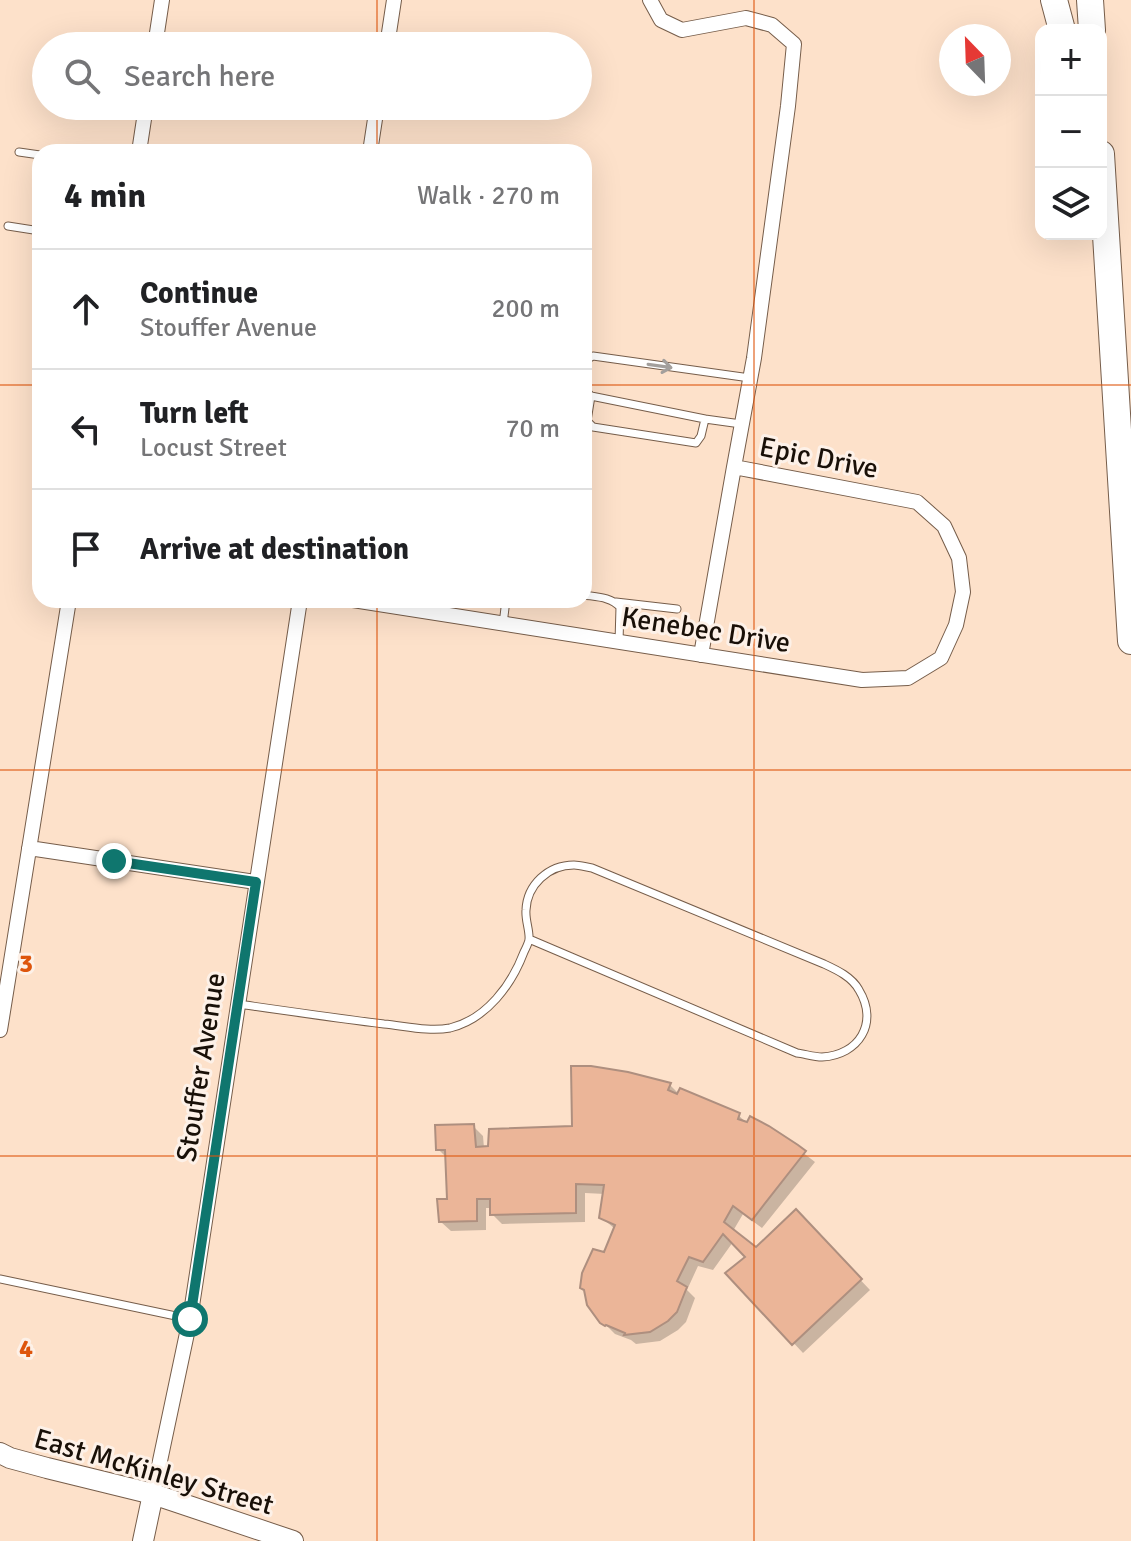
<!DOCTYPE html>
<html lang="en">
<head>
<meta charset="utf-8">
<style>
  :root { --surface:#fff; --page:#f2f2f2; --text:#202124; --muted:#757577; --line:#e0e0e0 }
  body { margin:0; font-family:Signika,sans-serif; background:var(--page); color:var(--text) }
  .controls { position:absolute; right:24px; top:24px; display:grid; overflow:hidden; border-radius:16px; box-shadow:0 8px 32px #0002 }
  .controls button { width:72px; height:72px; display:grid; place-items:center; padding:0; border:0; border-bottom:2px solid var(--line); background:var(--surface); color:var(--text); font:40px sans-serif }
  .compass { position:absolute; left:939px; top:24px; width:72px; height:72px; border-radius:50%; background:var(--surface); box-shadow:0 8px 32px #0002; rotate:337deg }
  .stop { position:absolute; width:24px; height:24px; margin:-18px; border:6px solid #0f766e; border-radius:50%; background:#fff }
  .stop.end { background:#0f766e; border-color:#fff; box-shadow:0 2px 8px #0008 }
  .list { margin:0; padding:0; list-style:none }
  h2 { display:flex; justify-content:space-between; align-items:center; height:104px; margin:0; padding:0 32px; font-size:34px }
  h2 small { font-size:26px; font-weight:400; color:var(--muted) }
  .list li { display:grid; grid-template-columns:52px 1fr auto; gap:24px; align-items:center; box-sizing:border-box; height:120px; padding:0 32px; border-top:2px solid var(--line) }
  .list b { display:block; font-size:30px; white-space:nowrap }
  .list p { margin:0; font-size:26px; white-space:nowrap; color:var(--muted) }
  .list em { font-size:26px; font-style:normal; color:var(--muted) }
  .icon { flex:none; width:44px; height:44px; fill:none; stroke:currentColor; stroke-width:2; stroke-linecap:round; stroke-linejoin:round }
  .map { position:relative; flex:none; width:1131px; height:1541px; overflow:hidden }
  .search { position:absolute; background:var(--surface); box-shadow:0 8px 32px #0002; left:32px; top:32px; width:560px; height:88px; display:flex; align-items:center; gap:20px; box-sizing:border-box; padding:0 28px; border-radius:44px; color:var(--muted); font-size:30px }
  .panel { position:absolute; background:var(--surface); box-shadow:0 8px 32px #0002; left:32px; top:144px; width:560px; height:464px; border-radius:24px }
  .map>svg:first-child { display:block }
</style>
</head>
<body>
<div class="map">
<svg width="1131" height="1541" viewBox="0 0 1131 1541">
  <rect width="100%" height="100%" fill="#fde1ca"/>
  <!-- shadow -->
  <path fill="#0003" d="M670,1085L679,1094L738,1115L748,1124L784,1138L815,1162L762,1228L743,1214L733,1231L756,1249L796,1212L870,1290L803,1353L728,1273L748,1257L733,1242L713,1270L698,1266L687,1290L695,1298L686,1322L678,1330L660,1341L636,1344L631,1340L615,1334L602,1321L605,1255L615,1229L601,1217L605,1194L585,1193V1222L502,1224L492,1214V1208H486V1230L451,1231L441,1222L449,1200L447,1158L438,1149L473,1126L483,1136L484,1148L574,1128Z"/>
  <!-- building -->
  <path fill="#ebb598" stroke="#ae8f7f" stroke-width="2" d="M571,1066H591L628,1072L671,1083L668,1090L677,1094L680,1088L740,1113L738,1119L747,1122L750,1116L769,1126L798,1145L806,1151L752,1220L733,1206L724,1222L756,1247L796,1209L862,1279L792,1345L725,1273L745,1257L723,1234L703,1262L689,1257L677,1281L687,1287L677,1312L668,1321L650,1332L624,1335L625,1333L606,1325L605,1326L600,1323L587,1305L584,1290L580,1288L582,1273L593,1249L604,1252L615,1225L599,1218L604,1185L576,1184V1213L490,1215V1199H477V1221L439,1222L437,1199H447L445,1150H436L435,1125L474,1124L476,1147L488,1146L489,1129L572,1126Z"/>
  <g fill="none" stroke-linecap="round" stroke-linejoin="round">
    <defs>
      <path id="lane" d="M19,152L40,155
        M8,226L40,231
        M584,361L593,356L750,378
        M584,389L591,396L705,419L741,424
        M591,396L587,421L593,427L696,443L701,436L705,419
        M584,595C597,597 611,597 620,607L619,642
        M616,602L677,609
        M503,624L506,600
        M238,1004C287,1011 335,1018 384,1024C405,1026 429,1032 450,1028C487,1019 512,984 524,952C526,948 528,944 529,940C530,931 525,920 526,910C527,885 548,865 574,865C579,865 586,867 592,868L824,964C837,970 852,977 859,990C879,1023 859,1055 822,1057C814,1057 805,1054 797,1053L529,939
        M0,1279L190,1319"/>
      <path id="street" d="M155,46L162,0
        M387,46L394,0
        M139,152L146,106
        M370,152L377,106
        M353,600L862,680L908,678L941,658L956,625L963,592L959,558L944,526L917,502L734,467L754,358L788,106L794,44L772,25L746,18L682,30L661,20L650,0
        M701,655L734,467
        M29,848L256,882
        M0,1030L69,600
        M153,1494L190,1319L300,600"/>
      <path id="secondary" d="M0,1453L10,1458L47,1468L153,1494L293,1541
        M143,1541L153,1494"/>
      <path id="highway" d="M1054,0L1062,30
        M1090,0L1092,30
        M1101,154L1131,641"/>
    </defs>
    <!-- lane casing -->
    <use href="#lane" stroke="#765d4a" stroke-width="9"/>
    <!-- street casing -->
    <use href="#street" stroke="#765d4a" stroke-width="16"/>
    <!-- secondary casing -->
    <use href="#secondary" stroke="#765d4a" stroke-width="22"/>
    <!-- highway casing -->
    <use href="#highway" stroke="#765d4a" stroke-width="28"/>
    <!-- lane -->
    <use href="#lane" stroke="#fff" stroke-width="7"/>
    <!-- street -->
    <use href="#street" stroke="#fff" stroke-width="14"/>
    <!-- secondary -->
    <use href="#secondary" stroke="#fff" stroke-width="20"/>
    <!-- highway -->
    <use href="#highway" stroke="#fff" stroke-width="26"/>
  </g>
  <!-- one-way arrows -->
  <defs><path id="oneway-shaft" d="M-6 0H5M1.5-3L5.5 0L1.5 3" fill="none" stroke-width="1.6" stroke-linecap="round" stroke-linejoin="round" transform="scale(2)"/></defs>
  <use stroke="#a39f9c" href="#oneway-shaft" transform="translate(660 366) rotate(8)"/>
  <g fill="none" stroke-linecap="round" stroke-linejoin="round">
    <!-- route -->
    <path stroke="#0f766e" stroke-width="10" d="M114,861L256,882L190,1319"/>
  </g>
  <!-- grid -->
  <path fill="none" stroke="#de550c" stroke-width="2" stroke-opacity="0.55" d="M377,0V46M754,0V1541M377,106V152M0,385H40M584,385H1131M377,600V1541M0,770H1131M0,1156H1131"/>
  <g text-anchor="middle" stroke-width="6" stroke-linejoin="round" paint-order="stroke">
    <!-- street labels -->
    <g font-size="28" fill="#191008" stroke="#fdf1e8">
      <text transform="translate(819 457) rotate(11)" y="10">Epic Drive</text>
      <text transform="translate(706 629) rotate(9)" y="10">Kenebec Drive</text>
      <text transform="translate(200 1067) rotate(-81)" y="10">Stouffer Avenue</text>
      <text transform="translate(154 1471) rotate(16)" y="10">East McKinley Street</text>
    </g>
  </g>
  <g font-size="26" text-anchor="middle" font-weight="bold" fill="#de550c" stroke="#fdf1e8" stroke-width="6" stroke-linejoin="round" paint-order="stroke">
    <text x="26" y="972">3</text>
    <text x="26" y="1357">4</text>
  </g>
</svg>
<div class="controls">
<button>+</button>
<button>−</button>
<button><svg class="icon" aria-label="layers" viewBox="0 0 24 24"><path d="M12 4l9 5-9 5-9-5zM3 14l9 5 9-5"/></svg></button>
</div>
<svg class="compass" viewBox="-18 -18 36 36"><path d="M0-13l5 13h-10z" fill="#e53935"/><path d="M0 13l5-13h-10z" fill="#757577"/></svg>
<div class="stop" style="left:190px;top:1319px"></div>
<div class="stop end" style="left:114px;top:861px"></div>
<div class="search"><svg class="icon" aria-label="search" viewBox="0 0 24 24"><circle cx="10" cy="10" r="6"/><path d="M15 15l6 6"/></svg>Search here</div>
<section class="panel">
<h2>4 min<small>Walk · 270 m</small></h2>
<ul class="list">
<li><svg class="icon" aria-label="ahead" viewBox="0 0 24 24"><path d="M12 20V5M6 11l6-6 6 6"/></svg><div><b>Continue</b><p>Stouffer Avenue</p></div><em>200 m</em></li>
<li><svg class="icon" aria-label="left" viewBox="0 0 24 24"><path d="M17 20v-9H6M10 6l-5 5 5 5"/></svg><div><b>Turn left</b><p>Locust Street</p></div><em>70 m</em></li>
<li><svg class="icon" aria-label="arrive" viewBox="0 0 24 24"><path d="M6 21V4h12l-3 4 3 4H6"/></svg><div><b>Arrive at destination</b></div></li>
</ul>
</section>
</div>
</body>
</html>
